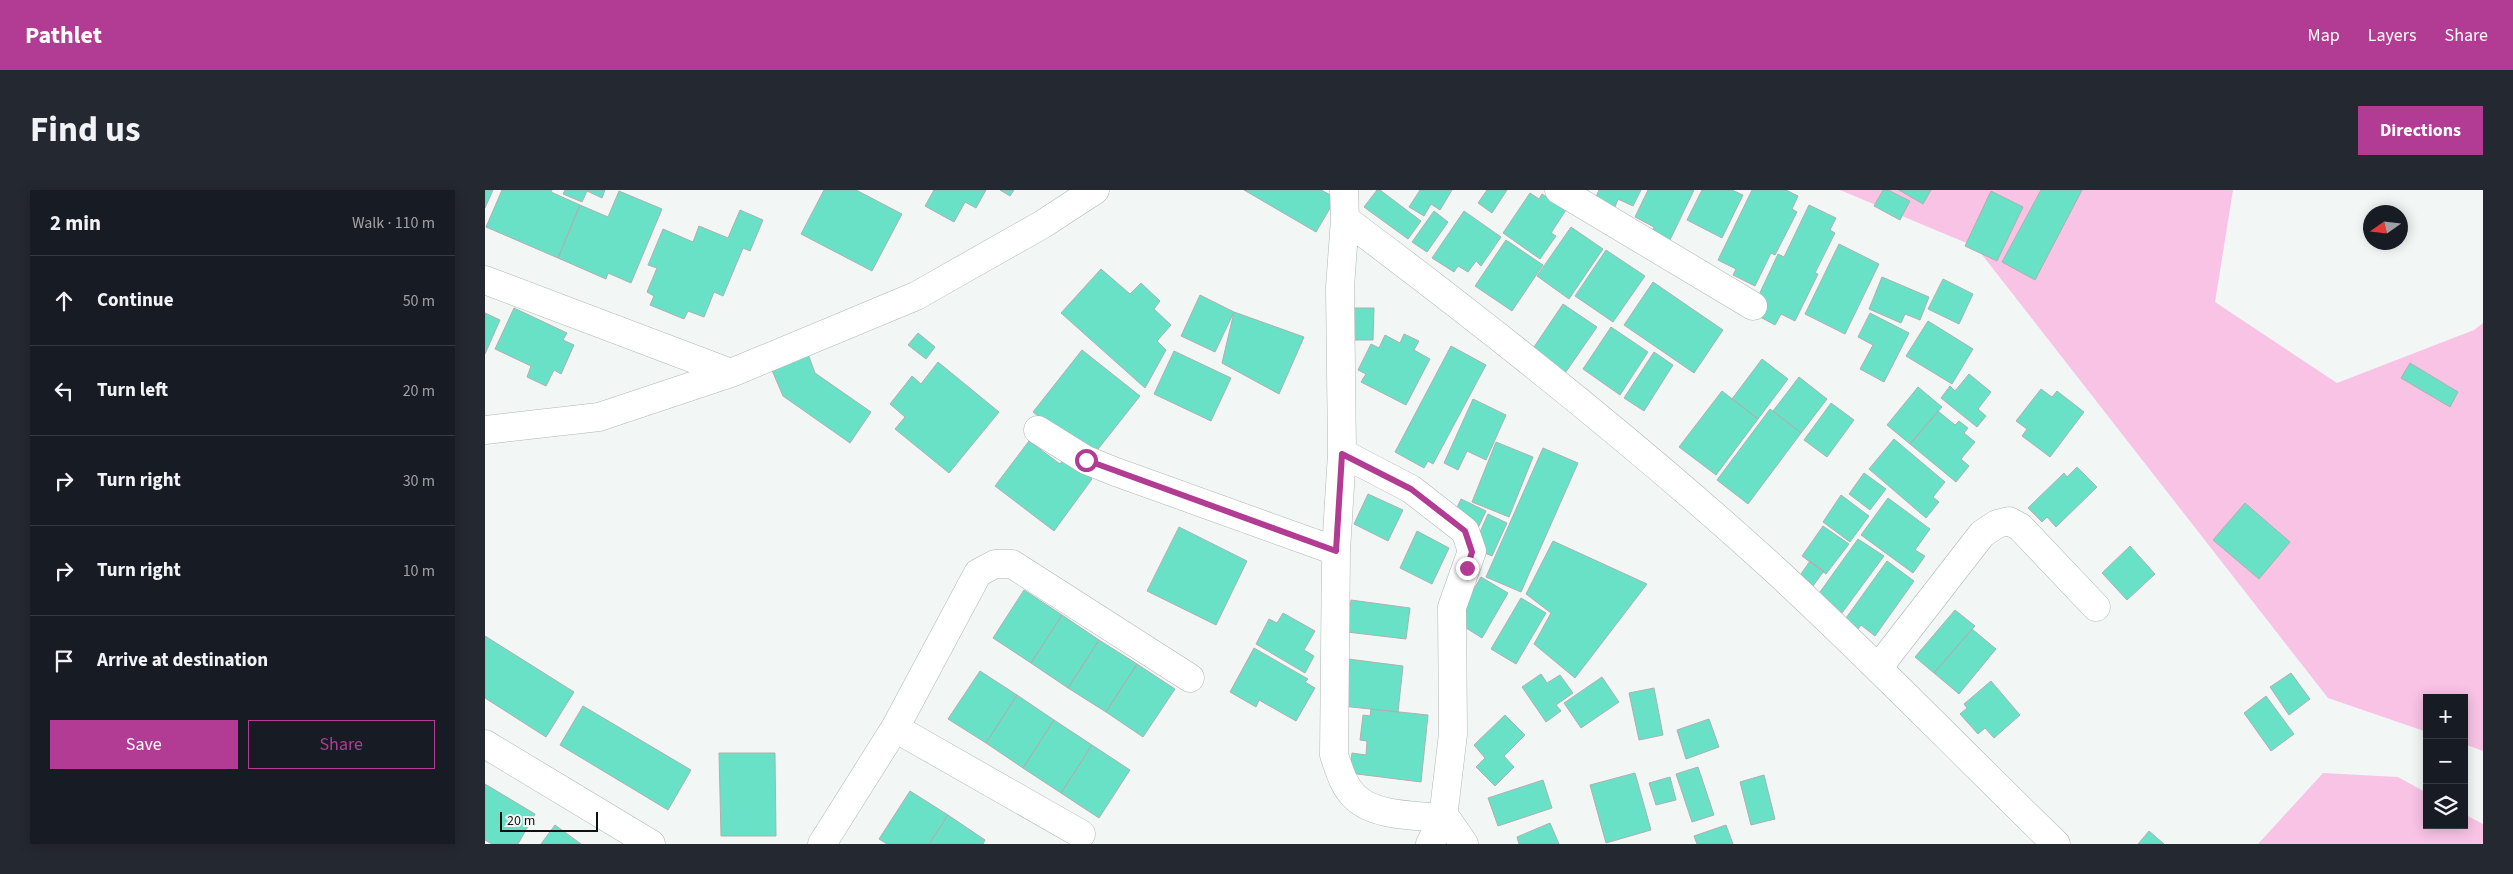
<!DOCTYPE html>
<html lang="en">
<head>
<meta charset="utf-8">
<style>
  :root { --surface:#171b24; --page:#242831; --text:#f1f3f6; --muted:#9ea1a6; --line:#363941; --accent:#b23c93 }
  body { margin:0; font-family:"Source Sans 3",sans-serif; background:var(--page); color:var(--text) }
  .controls { position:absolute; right:15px; bottom:15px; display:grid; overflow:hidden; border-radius:0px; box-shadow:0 2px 12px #0003 }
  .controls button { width:45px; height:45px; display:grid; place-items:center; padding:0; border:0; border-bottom:1px solid var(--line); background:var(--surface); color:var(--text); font:25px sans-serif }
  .compass { position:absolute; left:1878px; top:15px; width:45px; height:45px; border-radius:50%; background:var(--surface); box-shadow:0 2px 12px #0003; rotate:256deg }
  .scale { position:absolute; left:15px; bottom:12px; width:98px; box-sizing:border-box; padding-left:5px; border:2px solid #0f1111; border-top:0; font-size:14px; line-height:18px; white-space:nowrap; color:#0f1111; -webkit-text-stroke:4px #f2f7f5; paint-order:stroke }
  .stop { position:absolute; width:15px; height:15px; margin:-11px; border:4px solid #b23c93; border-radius:50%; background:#fff }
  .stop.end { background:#b23c93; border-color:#fff; box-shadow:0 1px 5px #0008 }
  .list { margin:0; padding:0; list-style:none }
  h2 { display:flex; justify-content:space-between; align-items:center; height:65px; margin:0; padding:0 20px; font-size:21px }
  h2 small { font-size:16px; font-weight:400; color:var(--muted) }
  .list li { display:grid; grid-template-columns:32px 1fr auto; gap:15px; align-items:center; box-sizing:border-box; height:90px; padding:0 20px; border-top:1px solid var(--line) }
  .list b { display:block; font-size:19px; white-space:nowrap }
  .list em { font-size:16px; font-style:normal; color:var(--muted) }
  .actions { display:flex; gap:10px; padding:15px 20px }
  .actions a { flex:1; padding:11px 0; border:1px solid var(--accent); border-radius:0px; text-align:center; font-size:18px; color:var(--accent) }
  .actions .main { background:var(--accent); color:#fff }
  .icon { flex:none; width:28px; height:28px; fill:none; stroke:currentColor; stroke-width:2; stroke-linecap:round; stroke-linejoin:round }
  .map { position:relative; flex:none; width:1998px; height:654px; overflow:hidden; border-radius:0px }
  header { display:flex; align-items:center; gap:30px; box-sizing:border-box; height:70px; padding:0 25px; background:var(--accent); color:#fff }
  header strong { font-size:24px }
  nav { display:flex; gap:28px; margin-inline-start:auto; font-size:18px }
  .intro { display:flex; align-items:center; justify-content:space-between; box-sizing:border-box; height:120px; padding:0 30px }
  h1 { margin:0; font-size:35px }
  .button { padding:12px 22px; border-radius:0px; background:var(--accent); color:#fff; font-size:18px; font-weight:700 }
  main { display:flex; gap:30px; padding:0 30px }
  aside { flex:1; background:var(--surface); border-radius:0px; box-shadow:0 2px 12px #0003 }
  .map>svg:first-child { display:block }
</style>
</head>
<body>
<header>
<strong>Pathlet</strong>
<nav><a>Map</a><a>Layers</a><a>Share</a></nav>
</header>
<div class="intro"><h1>Find us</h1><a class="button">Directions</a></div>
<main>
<aside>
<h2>2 min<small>Walk · 110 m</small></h2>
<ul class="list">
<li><svg class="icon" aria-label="ahead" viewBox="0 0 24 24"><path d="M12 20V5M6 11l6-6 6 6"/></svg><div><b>Continue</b></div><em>50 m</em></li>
<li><svg class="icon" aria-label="left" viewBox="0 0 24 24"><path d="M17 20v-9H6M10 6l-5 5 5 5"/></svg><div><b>Turn left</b></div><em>20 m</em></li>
<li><svg class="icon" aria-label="right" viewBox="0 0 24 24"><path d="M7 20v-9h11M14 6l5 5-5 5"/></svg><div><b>Turn right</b></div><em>30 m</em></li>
<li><svg class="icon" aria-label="right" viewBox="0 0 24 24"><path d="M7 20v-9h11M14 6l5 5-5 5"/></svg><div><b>Turn right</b></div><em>10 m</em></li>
<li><svg class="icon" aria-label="arrive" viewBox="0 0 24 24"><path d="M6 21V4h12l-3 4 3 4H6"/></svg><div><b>Arrive at destination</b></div></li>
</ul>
<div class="actions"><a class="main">Save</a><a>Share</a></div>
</aside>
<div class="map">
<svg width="1998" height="654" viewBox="0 0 1998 654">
  <rect width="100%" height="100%" fill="#f2f7f5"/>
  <!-- green -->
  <path fill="#f8c3e5" d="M1355,0H1748L1730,112L1852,193L1989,140L1998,133V561L1979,554V508H1942V542L1843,508L1491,57Z
    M1838,583L1913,587L1942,603V635H1979V624L1998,634V654H1773Z"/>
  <!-- building -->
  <path fill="#69e1c6" stroke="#adb1b0" d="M0,0H8L0,18Z
    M17,0H67L66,2L95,15L73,68L1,37Z
    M80,0H120L117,8L102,1L97,12L78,4Z
    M339,0H371L417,24L387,81L316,44Z
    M449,0H501L491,18L480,12L469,32L440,16Z
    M515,0H529L525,6Z
    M759,0H836L851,8L831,42Z
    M892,0H895L936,31L923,49L879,17Z
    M935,0H967L955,20L946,14L939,26L924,17Z
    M1002,0H1022L1007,23L993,13Z
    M1114,0H1156L1148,16L1133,9L1130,17L1111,7Z
    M1163,0H1209L1183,54L1165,45L1169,37L1150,27Z
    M1217,0H1247L1258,5L1237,48L1202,30Z
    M1267,0H1301L1313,6L1307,19L1312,22L1290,65L1286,63L1270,96L1248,85L1251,79L1233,70Z
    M1398,0H1403L1425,11L1415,30L1389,16Z
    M1414,0H1446L1438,14Z
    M1556,0H1597L1550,90L1517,72Z
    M134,1L177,19L146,93L123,83L121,89L73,68L95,15L123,27Z
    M1506,1L1538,17L1512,71L1480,56Z
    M1045,3L1054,9L1057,4L1081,20L1066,43L1071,46L1055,69L1018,43Z
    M1324,15L1351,28L1345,40L1350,43L1330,83L1333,84L1310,131L1296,124L1290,135L1266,122L1293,64L1299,67Z
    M255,20L278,30L265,61L258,58L238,106L229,102L219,127L203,121L199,129L165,115L169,106L162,102L172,78L163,75L178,39L208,52L214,36L243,48Z
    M949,21L963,32L942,62L927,52Z
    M979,21L1016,47L996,76L991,71L983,82L973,76L969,82L947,68Z
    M1086,37L1118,59L1084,109L1052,86Z
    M1021,50L1058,75L1027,121L990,96Z
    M1354,54L1394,74L1360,144L1320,124Z
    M1121,60L1160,86L1128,132L1090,106Z
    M616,79L645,104L656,93L675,111L669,119L686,135L672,151L681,160L660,198L576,123Z
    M1397,87L1444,107L1435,130L1420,124L1416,133L1384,119Z
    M1458,89L1488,104L1474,134L1443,119Z
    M1168,92L1238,140L1209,183L1139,135Z
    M715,105L749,122L730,162L696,146Z
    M1078,114L1112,137L1078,186L1045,163Z
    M29,118L82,143L78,150L89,155L76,184L69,180L61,196L42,187L46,176L10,159Z
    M862,118H889L888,150H861Z
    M749,122L819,147L794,204L737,173Z
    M0,123L15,130L0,164Z
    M1385,123L1424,143L1399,192L1375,179L1388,155L1373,147Z
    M1443,131L1488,159L1467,194L1421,166Z
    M1126,137L1163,162L1135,205L1098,179Z
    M433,143L450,157L441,169L423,155Z
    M919,144L934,151L929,160L945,169L921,215L876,192L881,184L873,180L886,154L894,158L900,145L915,153Z
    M966,156L1001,175L948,274L943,271L939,278L910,262Z
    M597,160L655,206L606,268L548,222Z
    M689,161L746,188L726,231L669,204Z
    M1169,162L1188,175L1159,221L1139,208Z
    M323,164L330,183L386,222L365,253L298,206L286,178Z
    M1277,169L1303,189L1273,229L1247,209Z
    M453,172L514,222L464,283L410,239L420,227L405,214L427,186L436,194Z
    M1925,173L1973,202L1965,217L1916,188Z
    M1484,184L1506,202L1493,219L1501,226L1492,237L1456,208L1465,196L1470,201Z
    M1314,187L1342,209L1316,243L1288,221Z
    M1433,197L1457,217L1425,254L1402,235Z
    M1556,199L1567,207L1572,201L1599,222L1565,267L1537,246L1542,239L1531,231Z
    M1237,201L1273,229L1231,285L1194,257Z
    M988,209L1021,225L1001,270L982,261L973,280L959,273Z
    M1346,213L1369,230L1342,267L1319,250Z
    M1285,219L1316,243L1263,314L1232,290Z
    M1453,221L1470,235L1474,231L1483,238L1479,243L1490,252L1476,269L1484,276L1471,292L1425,254Z
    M1409,249L1460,292L1448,307L1454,312L1441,328L1384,279Z
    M544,251L575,274L580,267L607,289L569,341L510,296Z
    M1011,252L1048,267L1024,327L987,312Z
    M1058,258L1093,273L1036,402L1001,387Z
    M1592,277L1612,297L1571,337L1562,327L1557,332L1543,318L1579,283L1582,287Z
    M1379,283L1401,299L1385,320L1364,304Z
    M883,304L918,320L903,351L869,334Z
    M1356,305L1384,326L1365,352L1338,332Z
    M1403,308L1445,339L1430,360L1440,366L1428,383L1376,345Z
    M976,309L1001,321L993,338L968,326Z
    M1760,313L1805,352L1774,389L1728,350Z
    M1003,324L1022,333L1007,366L988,358Z
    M1338,336L1364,354L1341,384L1317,366Z
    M694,337L762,371L731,435L662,401Z
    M932,341L964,358L947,394L915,378Z
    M1373,349L1399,366L1354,427L1330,409Z
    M1068,351L1162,394L1090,488L1049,454L1066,423L1041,404Z
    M1645,356L1670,384L1642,410L1617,383Z
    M1325,371L1339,381L1322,404L1309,394Z
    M1402,371L1429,391L1390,446L1376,435L1369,444L1356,435Z
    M996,387L1023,403L997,448L970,431Z
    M539,400L577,425L546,473L508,448Z
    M1036,408L1061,423L1031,474L1006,459Z
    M866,410L925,418L921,449L862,442Z
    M1470,420L1490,436L1449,483L1430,467Z
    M798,423L830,441L819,460L829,466L820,483L771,454L784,429L792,433Z
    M577,425L614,450L583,498L546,473Z
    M1487,439L1511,459L1474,504L1449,483Z
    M0,446L89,502L61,547L0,508Z
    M614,450L652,474L621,522L583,498Z
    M769,458L823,489L820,492L830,498L811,531L774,510L771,517L745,502Z
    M863,469L918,476L913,522L857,516Z
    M652,474L690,499L658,547L621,522Z
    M495,481L532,505L501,553L463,529Z
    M1806,483L1825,509L1804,525L1785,497Z
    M1056,484L1062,493L1075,485L1088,503L1071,515L1076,521L1061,532L1037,497Z
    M1117,487L1134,512L1096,538L1079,513Z
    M1506,491L1535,525L1509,548L1500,538L1493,544L1475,524L1482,518L1479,514Z
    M1169,498L1178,545L1154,550L1144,503Z
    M532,505L569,530L538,578L501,553Z
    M1781,506L1809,544L1786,561L1759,523Z
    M98,516L206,580L183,620L75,555Z
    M886,519L943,525L936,592L864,583L867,563L881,565L882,551L875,550L878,525L885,526Z
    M1020,525L1040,545L1019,566L1029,577L1010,596L991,577L1000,568L989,555Z
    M1224,529L1234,557L1201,569L1192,540Z
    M569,530L607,555L576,603L538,578Z
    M607,555L645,580L614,628L576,603Z
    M234,563H290L291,646H236Z
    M1213,577L1229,625L1207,632L1191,584Z
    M1150,583L1166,640L1121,653L1105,595Z
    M1279,585L1290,629L1266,635L1255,592Z
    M1185,587L1191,610L1171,615L1164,593Z
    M1058,590L1067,618L1013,636L1003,608Z
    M0,594L50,624L33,654H7L0,650Z
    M425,601L463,625L444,654H402L394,649Z
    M463,625L500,650L498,654H444Z
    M1065,633L1074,654H1034L1032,647Z
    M70,635L96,654H56Z
    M1241,635L1248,654H1212L1209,646Z
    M1664,641L1679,654H1653Z"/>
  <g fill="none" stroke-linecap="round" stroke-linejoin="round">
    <defs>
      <path id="minor" d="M859,0L860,29C1007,139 1152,254 1288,378C1385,467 1476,562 1571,654
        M1074,0L1268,116
        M860,29L855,97L857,263L851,361L849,565C854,579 858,595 869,606C889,627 931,625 958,628L945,654
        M0,90L246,183
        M0,240L114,227L246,183L431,106L558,34L610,0
        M553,240L601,270L631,282L851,361
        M857,263L926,299L980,341L987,361L967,417L968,544L958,628L964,632L979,654
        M1393,478L1497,344L1512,334L1524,331L1535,337L1611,417
        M410,538L596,644
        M0,554L166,654
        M337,654L410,538L493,383L510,374H527L705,488"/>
    </defs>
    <!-- minor casing -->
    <use href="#minor" stroke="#b0b5b4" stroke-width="29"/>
    <!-- minor -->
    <use href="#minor" stroke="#fff" stroke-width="28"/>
  </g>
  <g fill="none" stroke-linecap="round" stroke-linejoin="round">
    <!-- route -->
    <path stroke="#b23c93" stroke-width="6" d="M601,270L851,361L857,264L926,299L980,341L987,362L982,378"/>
  </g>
</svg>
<div class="controls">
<button>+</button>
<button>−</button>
<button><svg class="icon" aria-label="layers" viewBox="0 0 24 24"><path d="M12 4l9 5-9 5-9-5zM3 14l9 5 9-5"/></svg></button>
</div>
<svg class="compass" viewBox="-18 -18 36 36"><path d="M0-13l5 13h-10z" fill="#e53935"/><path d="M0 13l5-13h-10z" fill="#9ea1a6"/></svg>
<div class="scale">20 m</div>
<div class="stop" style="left:601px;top:270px"></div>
<div class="stop end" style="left:982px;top:378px"></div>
</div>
</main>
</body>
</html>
